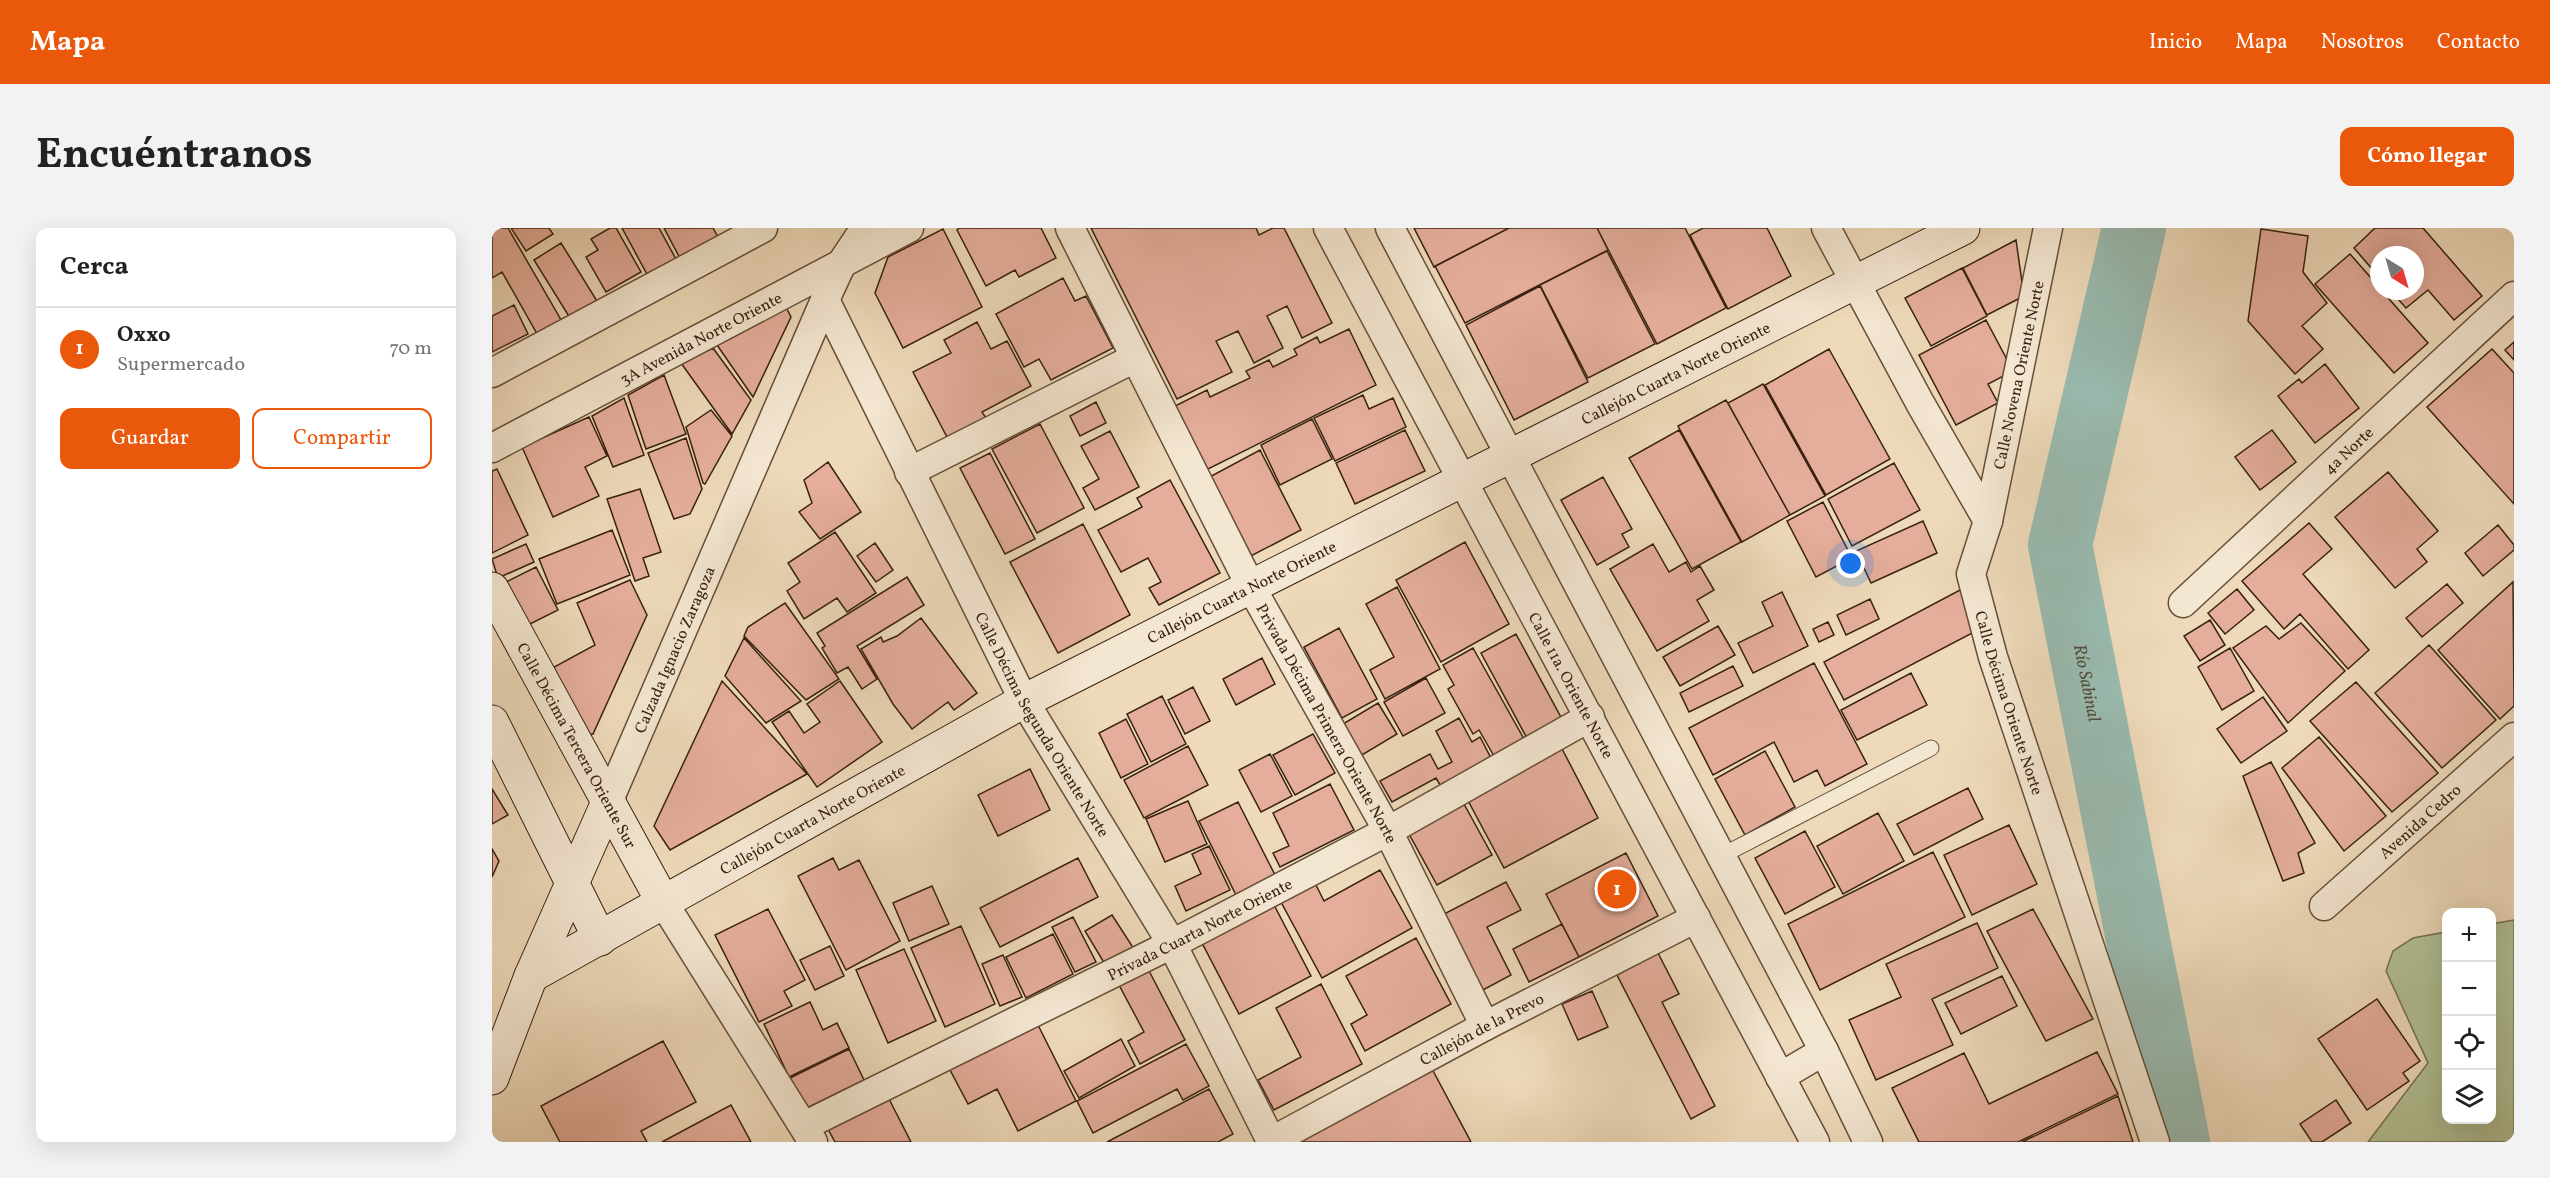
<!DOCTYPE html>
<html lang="es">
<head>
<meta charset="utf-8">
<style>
  :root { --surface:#fff; --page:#f2f2f2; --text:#222; --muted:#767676; --line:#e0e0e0; --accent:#ea580c }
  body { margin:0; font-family:Vollkorn,serif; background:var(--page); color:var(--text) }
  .controls { position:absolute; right:18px; bottom:18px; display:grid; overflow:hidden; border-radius:12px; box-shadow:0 6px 24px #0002 }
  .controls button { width:54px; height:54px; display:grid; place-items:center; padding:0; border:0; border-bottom:2px solid var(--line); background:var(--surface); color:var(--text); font:30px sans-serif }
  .compass { position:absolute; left:1878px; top:18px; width:54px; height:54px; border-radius:50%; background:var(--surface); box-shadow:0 6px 24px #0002; rotate:143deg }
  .you { position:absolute; left:1359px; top:336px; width:21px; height:21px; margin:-15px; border:4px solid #fff; border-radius:50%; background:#1a73e8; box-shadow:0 0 0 9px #1a73e833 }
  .badge { display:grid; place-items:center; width:39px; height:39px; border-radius:50%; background:var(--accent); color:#fff; font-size:20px; font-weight:700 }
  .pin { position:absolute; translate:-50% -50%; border:3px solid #fff; box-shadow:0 2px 6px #0006 }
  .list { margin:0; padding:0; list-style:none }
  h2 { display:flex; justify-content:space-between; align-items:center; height:78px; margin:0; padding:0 24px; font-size:26px }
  h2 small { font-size:20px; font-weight:400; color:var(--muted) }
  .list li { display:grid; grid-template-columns:39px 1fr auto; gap:18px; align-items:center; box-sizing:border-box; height:84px; padding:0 24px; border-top:2px solid var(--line) }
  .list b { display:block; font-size:22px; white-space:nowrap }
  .list p { margin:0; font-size:20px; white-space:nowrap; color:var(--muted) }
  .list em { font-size:20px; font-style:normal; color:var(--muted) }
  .actions { display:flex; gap:12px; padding:18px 24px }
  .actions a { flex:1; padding:14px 0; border:2px solid var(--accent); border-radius:12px; text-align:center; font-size:21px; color:var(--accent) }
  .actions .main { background:var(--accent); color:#fff }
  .icon { flex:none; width:33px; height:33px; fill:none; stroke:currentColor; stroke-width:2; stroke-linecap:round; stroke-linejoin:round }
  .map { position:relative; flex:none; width:2022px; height:914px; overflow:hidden; border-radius:12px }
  header { display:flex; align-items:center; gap:36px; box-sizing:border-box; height:84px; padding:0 30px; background:var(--accent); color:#fff }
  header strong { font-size:28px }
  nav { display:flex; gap:33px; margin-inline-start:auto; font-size:21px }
  .intro { display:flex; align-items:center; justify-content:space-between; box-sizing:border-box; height:144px; padding:0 36px }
  h1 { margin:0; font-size:42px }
  .button { padding:15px 27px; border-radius:12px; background:var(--accent); color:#fff; font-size:21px; font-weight:700 }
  main { display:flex; gap:36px; padding:0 36px }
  aside { flex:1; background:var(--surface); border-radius:12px; box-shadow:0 6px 24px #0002 }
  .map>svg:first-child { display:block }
</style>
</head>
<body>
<header>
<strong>Mapa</strong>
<nav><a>Inicio</a><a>Mapa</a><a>Nosotros</a><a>Contacto</a></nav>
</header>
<div class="intro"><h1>Encuéntranos</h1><a class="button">Cómo llegar</a></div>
<main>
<aside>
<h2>Cerca<small></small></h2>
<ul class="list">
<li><span class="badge">1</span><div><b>Oxxo</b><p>Supermercado</p></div><em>70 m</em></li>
</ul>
<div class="actions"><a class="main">Guardar</a><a>Compartir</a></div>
</aside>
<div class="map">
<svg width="2022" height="914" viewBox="0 0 2022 914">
  <rect width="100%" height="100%" fill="#eedaba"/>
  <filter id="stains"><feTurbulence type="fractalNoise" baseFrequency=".00333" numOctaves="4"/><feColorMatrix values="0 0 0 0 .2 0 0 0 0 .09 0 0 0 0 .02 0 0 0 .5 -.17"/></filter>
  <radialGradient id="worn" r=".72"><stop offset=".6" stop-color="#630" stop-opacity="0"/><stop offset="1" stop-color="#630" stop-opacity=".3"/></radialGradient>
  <!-- green -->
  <path fill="#b2c195" stroke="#757152" stroke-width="1.5" d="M2022,692V914H1876L1936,835L1894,743L1901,723L1921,710L1954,704V892H2000V696Z"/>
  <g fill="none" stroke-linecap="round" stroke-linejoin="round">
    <!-- river -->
    <path stroke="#99bbb0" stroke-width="64" id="s1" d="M1642,0L1568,317L1686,914"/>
  </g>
  <!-- building -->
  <path fill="#e5ae9c" stroke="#382110" stroke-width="1.5" d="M0,0H16L72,97L48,111L10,44L0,50Z
    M19,0H57L61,6L34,23Z
    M118,0H124L149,44L114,64L94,29L106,22L99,11Z
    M130,0H167L185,33L156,48Z
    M172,0H221L229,15L191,36Z
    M467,0H549L564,30L527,49L523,42L494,58L465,2Z
    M599,0H764L767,7L781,0H792L840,95L810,110L795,78L775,88L791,120L762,135L746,103L724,113L740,144L685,171Z
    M922,0H1017L942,39Z
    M1017,0H1105L1116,22L973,95L943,38Z
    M1105,0H1193L1234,80L1165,116Z
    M1211,0H1275L1299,48L1236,81L1198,7Z
    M1883,0H1931L1990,68L1962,92L1936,62L1914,80L1899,63H1923V27H1887V49L1862,20Z
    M451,1L490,79L411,120L383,65L396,29Z
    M1769,1L1816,8L1811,44L1835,75L1810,98L1831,121L1803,146L1756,93Z
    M1524,12L1532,68L1495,87L1471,40Z
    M69,15L105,73L78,90L42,32Z
    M1115,23L1163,116L1096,150L1048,57Z
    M1858,26L1887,59V63H1890L1936,115L1902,145L1823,56Z
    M1470,40L1495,88L1439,118L1413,70Z
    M571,50L583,73L594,68L621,120L559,152L547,131L532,139L504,86Z
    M1048,58L1096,154L1022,192L974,97Z
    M22,77L36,106L0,124V88Z
    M293,77L299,89L261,169L225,117Z
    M1494,92L1521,143L1496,156L1506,175L1464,197L1427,127Z
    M485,94L499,121L515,113L539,158L490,184L494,190L456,211L421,144L459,125L452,112Z
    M857,101L884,157L710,244L679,180L715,162L718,169L758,150L754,143L777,132L781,139L805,127L802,121L825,109L828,115Z
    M2022,114V132L2013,122Z
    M221,120L259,172L240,206L189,135Z
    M1337,121L1398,231L1334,267L1273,157Z
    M2000,121L2022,145V276L1935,179Z
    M1833,136L1867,180L1823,215L1786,168L1807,151L1810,155Z
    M172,147L194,206L154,221L136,167Z
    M1271,156L1333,268L1298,287L1236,175Z
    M871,167L877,181L901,170L914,199L843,233L822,190Z
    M132,170L152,227L121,239L100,188Z
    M1234,172L1298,287L1250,314L1186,198Z
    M604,174L614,195L588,208L578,188Z
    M219,182L240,208L213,256L211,255L194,199Z
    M97,189L115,228L93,239L107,268L61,289L30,219Z
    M820,191L840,231L788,257L769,217Z
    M548,196L592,280L545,305L500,221Z
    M913,202L933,243L863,276L844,235Z
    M1187,202L1249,314L1200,341L1137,230Z
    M1780,202L1804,234L1768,262L1743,229Z
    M618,203L647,259L603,282L591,260L607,251L589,218Z
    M194,210L210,261L198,286L182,291L156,225Z
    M768,222L809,302L751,332L710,253Z
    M498,225L543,311L513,326L468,240Z
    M336,234L369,284L328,311L307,284L320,275L312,252Z
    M1402,235L1428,282L1360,318L1336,271Z
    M5,241L36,307L0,325V243Z
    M1896,244L1946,303L1925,321L1935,334L1903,360L1843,289Z
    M1111,249L1140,301L1130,306L1137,319L1105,337L1069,272Z
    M678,252L728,345L667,377L657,360L669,354L656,330L629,344L606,302L650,279L645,270Z
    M148,261L169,324L151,330L157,348L143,353L115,271Z
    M1331,274L1360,330L1324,349L1295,293Z
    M1431,293L1445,325L1379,355L1364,323Z
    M1817,295L1840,321L1811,346L1877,422L1856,441L1808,386L1792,401L1750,353Z
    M591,296L638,387L566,425L518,334Z
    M2006,297L2022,317V322L1991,348L1973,325Z
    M120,302L138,347L65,376L47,331Z
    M343,304L384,365L355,384L345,370L312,391L295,363L308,354L296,335Z
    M973,314L1017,396L949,434L904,352Z
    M383,315L401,342L384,354L365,328Z
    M34,316L42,334L6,350L0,331Z
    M1161,316L1177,344L1194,334L1199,344L1208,338L1222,362L1205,372L1217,393L1165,423L1118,341Z
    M44,339L66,382L36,397L14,354Z
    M415,349L432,377L365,418L385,451L370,461L356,439L345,445L330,420L333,418L325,405Z
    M138,352L155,387L101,506L90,508L53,444L103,417L85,375Z
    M2021,354L2022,478L2008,491L1946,422Z
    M1955,356L1971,375L1930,409L1914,390Z
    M905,359L948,441L893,471L878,442L902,429L874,376Z
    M1745,361L1762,382L1733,406L1716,385Z
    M1468,362L1488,401L1352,472L1332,434Z
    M1290,364L1316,418L1261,445L1246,415L1281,398L1270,374Z
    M1378,371L1387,391L1354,407L1345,387Z
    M293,375L347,451L314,472L252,408L256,399Z
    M429,390L485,465L462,482L456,474L420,501L401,476L369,421L389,409L391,414L405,408Z
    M1718,392L1733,417L1708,433L1692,408Z
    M1336,394L1342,407L1327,414L1321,401Z
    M1809,395L1853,443L1796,495L1741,420L1774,398L1787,411Z
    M1226,398L1243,427L1188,458L1171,429Z
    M847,400L885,471L850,490L812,419Z
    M1024,406L1071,493L1036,512L989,425Z
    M252,410L309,473L274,495L233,448Z
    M1937,417L2004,492L1950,540L1883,465Z
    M981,420L1032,511L1002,528L987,502L981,506L956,461L962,457L951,437Z
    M1738,420L1762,463L1730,482L1706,439Z
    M770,430L783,456L744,477L731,451Z
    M1322,435L1375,536L1333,558L1325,542L1302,554L1282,514L1221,547L1197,500Z
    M1241,438L1251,458L1197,484L1188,465Z
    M1419,445L1435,477L1365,512L1349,482Z
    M934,450L953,485L911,508L892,474Z
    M230,453L315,546L178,622L162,598Z
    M348,453L390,514L325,559L280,494L297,483L312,505L328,494L315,476Z
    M1864,454L1946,545L1900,584L1818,493Z
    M701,459L718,493L693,506L676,472Z
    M670,468L694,516L659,534L635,486Z
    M1771,469L1795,503L1749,535L1725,501Z
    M886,475L905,506L870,527L851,496Z
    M967,490L980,514L988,509L1001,534L951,562L944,550L900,574L888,553L938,526L946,541L960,534L944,503Z
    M634,491L656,536L629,550L607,505Z
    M821,506L843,545L803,567L781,527Z
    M1827,509L1894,588L1852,623L1790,540Z
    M1067,515L1106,590L1012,640L972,565Z
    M696,518L716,557L652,590L632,552Z
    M1273,523L1303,579L1253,607L1223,551Z
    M778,526L800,568L769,584L747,542Z
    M1779,534L1823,615L1806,625L1812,645L1791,653L1751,548Z
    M538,541L558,582L506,608L486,567Z
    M838,556L862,602L788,639L781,625L797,618L781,585Z
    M1476,560L1491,591L1422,627L1405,596Z
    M0,561L16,587L0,596Z
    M696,573L715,616L673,634L654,591Z
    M746,574L783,647L744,667L707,593Z
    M972,576L1000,627L945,657L917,606Z
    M1386,585L1412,633L1351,666L1325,618Z
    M1517,597L1545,656L1480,687L1452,627Z
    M1313,603L1343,659L1293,686L1263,630Z
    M717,618L738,662L694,683L683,658L709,646L700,626Z
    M0,621L7,633L0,649Z
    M1441,624L1473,689L1328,762L1296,696Z
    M1134,625L1166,688L1087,729L1054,666Z
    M341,630L347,642L367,632L408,713L354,742L306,648Z
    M586,630L606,669L508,719L488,680Z
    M888,642L920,700L830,750L789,674L823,655L832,673Z
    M1014,654L1029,682L995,699L1019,747L991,762L952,686Z
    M440,658L457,696L417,713L401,675Z
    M781,675L819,748L747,786L709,713Z
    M276,681L313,752L292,763L300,778L267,794L223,707Z
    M1541,681L1601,791L1554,813L1495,703Z
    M620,687L642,721L614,738L593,703Z
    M581,689L604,734L583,744L560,699Z
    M1485,695L1506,740L1440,771L1461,817L1384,852L1357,792L1409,769L1394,736Z
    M1070,696L1087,729L1037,754L1021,721Z
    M469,698L503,776L453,799L419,720Z
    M561,706L581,746L534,770L514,729Z
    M924,710L959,776L873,823L859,796L875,787L854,748Z
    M338,718L352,748L323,762L308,732Z
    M412,721L444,793L396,815L364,742Z
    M1166,725L1187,766L1170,774L1223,878L1199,891L1125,747Z
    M511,727L530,769L508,778L490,736Z
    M655,739L693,812L648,836L636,813L652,804L626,755Z
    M1510,748L1525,778L1469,806L1453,775Z
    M829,756L870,836L782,882L766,852L809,829L784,780Z
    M1100,763L1116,799L1086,812L1070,776Z
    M1885,771L1928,833L1911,845L1917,853L1875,882L1826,811Z
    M318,774L331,802L345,795L357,820L297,849L272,796Z
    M545,795L584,873L526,903L505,861L476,876L457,840Z
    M629,811L643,838L587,870L572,843Z
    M171,813L204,874L149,903L155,914H68L49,878Z
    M694,816L717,858L691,872L685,861L601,905L585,873Z
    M357,821L372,852L313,881L298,850Z
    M1605,824L1626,866L1526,914H1427L1400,860L1472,825L1497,876Z
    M939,839L979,914H800Z
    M717,861L741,906L726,914H615Z
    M1626,868L1641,914H1530Z
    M396,869L419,914H343L336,901Z
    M1844,872L1859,895L1830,914H1820L1808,896Z
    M239,877L259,914H170Z"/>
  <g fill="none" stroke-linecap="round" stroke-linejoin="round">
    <defs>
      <path id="lane" d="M1229,628L1439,520"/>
      <g id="street">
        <path id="s2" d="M578,0L759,359L896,603L993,798"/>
        <path id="s3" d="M836,0C997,305 1162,608 1323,914"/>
        <path d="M898,0L1332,823L1376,914"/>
        <path d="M1334,0L1428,175L1496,293"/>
        <path id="s4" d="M1556,0L1496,293L1479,346L1501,429L1663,914"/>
        <path id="s5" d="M333,72L532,473L680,716L779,913"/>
        <path d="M0,145L271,0"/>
        <path id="s6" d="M0,220L417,0"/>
        <path d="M417,244L643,130"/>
        <path id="s7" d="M1691,375L2022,68"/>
        <path id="s8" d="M117,572L333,72L351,33L373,0"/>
        <path d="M171,674L321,914"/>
        <path id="s9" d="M1832,678L2022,509"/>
        <path d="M1288,849L1332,823"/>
        <path id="s10" d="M312,898L680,716L896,603L1098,489"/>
        <path id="s11" d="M778,914L993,798L1204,690"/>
      </g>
      <g id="secondary">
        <path id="s12" d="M0,361L171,674"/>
        <path d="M0,494L108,711"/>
        <path id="s13" d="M39,748L532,473L1471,0"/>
        <path d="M0,850L39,748L117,572"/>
      </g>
    </defs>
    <!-- lane casing -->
    <use href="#lane" stroke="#664f3a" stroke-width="17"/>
    <!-- street casing -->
    <use href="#street" stroke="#664f3a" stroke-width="31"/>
    <!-- secondary casing -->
    <use href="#secondary" stroke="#382110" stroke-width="35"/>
    <!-- lane -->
    <use href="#lane" stroke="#f4e7d2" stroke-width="15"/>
    <!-- street -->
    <use href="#street" stroke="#f4e7d2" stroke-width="28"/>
    <!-- secondary -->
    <use href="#secondary" stroke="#f4e7d2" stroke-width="33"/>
  </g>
  <g text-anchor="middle" stroke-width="6" stroke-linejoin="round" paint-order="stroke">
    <!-- street labels -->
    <g font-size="16" fill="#382110" stroke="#f4e7d2">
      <text dy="6" stroke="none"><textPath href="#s6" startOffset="236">3A Avenida Norte Oriente</textPath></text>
      <text dy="6" stroke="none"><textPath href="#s13" startOffset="1294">Callejón Cuarta Norte Oriente</textPath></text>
      <text transform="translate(1526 147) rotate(-78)" y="6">Calle Novena Oriente Norte</text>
      <text dy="6" stroke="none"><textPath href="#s7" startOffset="225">4a Norte</textPath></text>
      <text dy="6" stroke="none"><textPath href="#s13" startOffset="808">Callejón Cuarta Norte Oriente</textPath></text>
      <text dy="6" stroke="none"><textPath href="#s8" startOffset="164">Calzada Ignacio Zaragoza</textPath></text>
      <text dy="6" stroke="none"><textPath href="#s3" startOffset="518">Calle 11a. Oriente Norte</textPath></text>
      <text dy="6" stroke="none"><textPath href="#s4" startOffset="489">Calle Décima Oriente Norte</textPath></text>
      <text dy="6" stroke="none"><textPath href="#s2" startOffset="558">Privada Décima Primera Oriente Norte</textPath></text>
      <text dy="6" stroke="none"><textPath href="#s5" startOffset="477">Calle Décima Segunda Oriente Norte</textPath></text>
      <text dy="6" stroke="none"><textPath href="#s12" startOffset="178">Calle Décima Tercera Oriente Sur</textPath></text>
      <text dy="6" stroke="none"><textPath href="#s13" startOffset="322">Callejón Cuarta Norte Oriente</textPath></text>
      <text dy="6" stroke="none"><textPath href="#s9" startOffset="128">Avenida Cedro</textPath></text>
      <text dy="6" stroke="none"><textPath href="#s10" startOffset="442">Privada Cuarta Norte Oriente</textPath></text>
      <text dy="6" stroke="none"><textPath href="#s11" startOffset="240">Callejón de la Prevo</textPath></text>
    </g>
    <!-- water labels -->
    <g font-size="18" font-style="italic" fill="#554f40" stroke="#f4e7d2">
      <text dy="6" stroke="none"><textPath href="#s1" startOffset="466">Río Sabinal</textPath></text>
    </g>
  </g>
  <rect width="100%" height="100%" filter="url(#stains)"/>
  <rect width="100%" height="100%" fill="url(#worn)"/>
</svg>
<div class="controls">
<button>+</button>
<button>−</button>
<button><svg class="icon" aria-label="locate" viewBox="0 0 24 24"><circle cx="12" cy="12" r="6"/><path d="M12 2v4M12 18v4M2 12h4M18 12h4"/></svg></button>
<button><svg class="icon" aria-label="layers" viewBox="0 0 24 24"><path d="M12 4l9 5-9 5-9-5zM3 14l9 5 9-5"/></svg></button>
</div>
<svg class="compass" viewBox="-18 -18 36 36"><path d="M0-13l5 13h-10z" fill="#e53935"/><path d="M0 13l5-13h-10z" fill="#767676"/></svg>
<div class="you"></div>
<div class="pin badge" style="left:1125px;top:661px">1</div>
</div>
</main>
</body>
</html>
